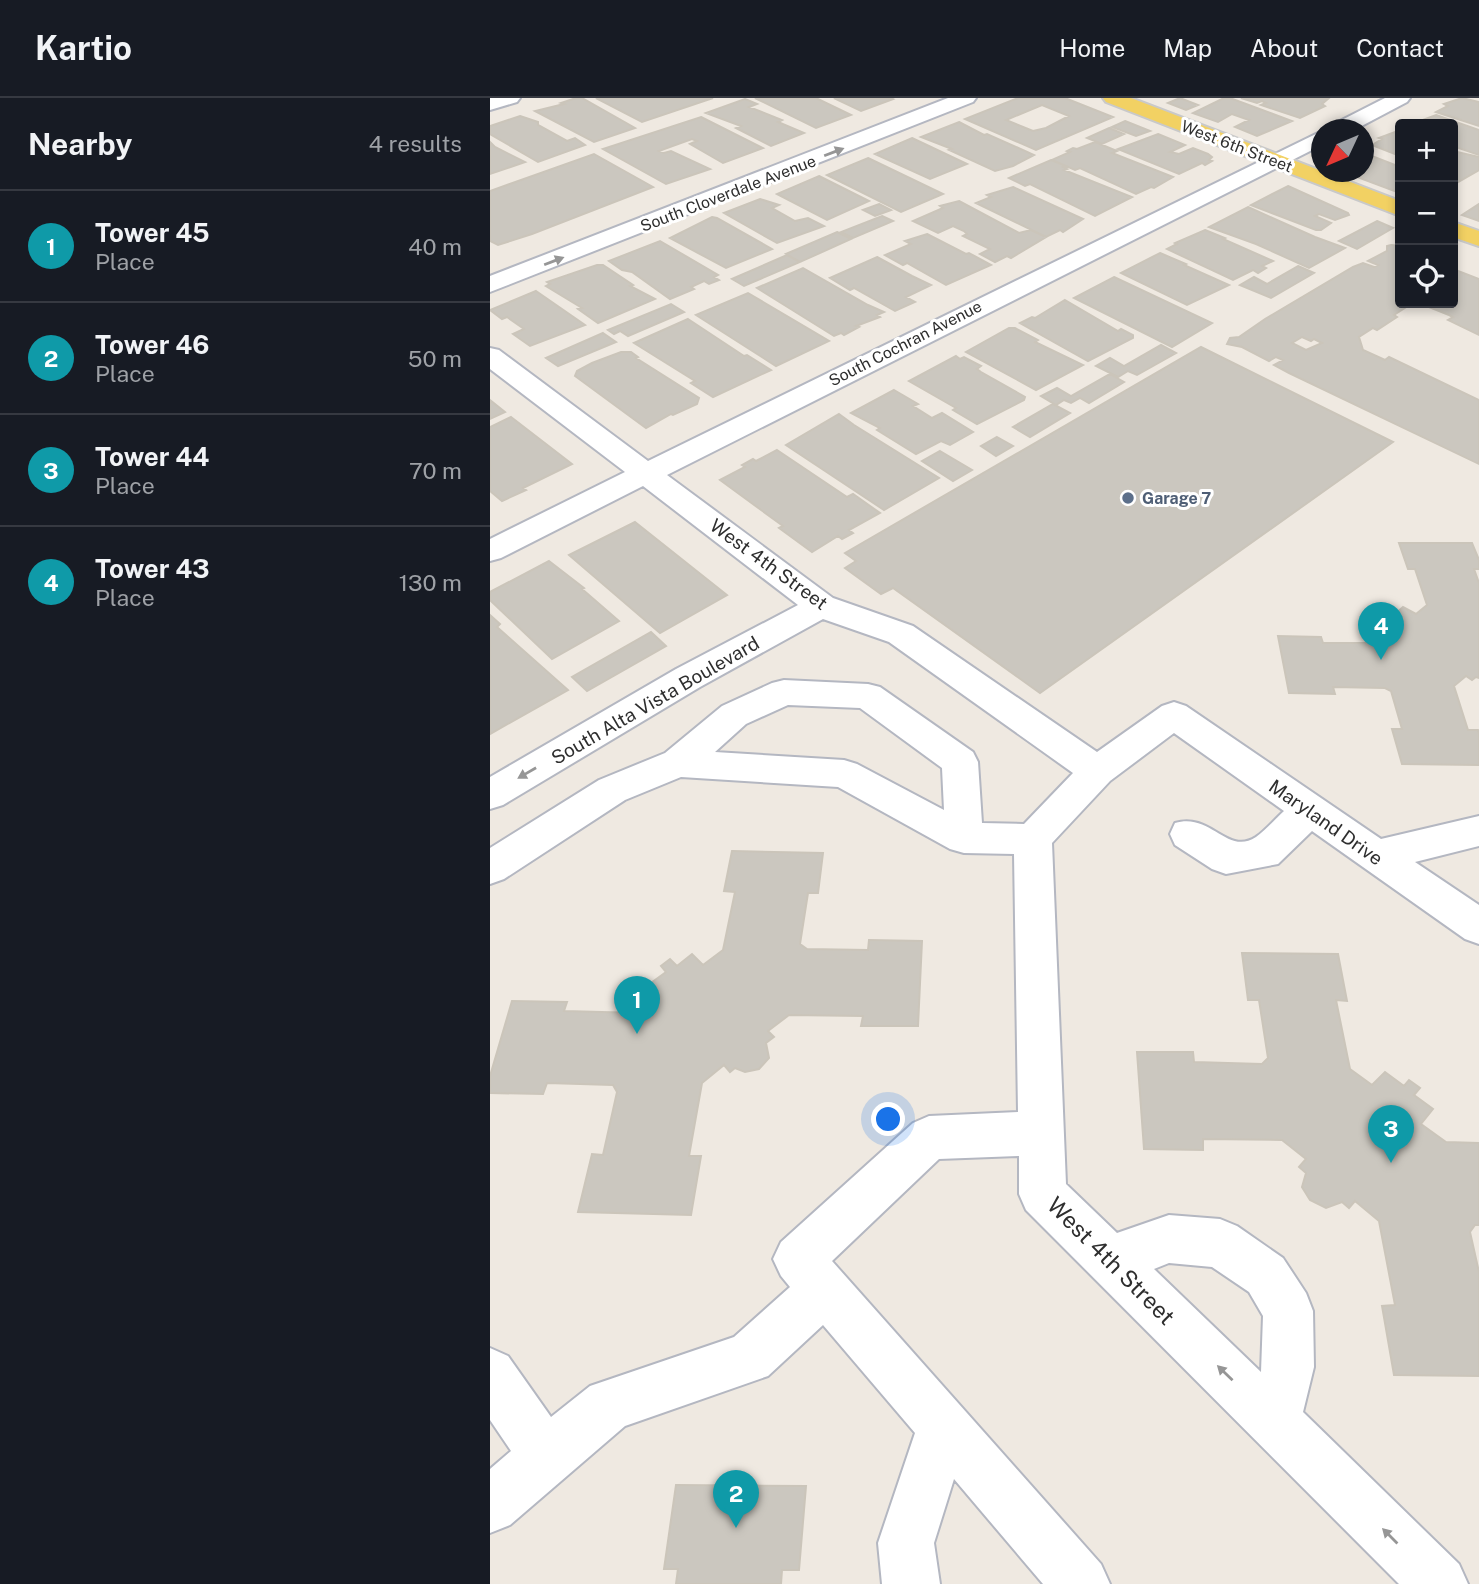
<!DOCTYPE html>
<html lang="en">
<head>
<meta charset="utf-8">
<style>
  :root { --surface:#171b24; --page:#242831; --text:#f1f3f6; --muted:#9ea1a6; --line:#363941; --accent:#d93025 }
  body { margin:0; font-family:"Public Sans",sans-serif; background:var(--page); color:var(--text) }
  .controls { position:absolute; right:21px; top:21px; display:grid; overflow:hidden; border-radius:7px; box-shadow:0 4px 10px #0003 }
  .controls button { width:63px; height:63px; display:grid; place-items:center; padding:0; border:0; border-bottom:2px solid var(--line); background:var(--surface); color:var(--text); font:35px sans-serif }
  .compass { position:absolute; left:821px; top:21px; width:63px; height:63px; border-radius:50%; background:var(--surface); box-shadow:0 4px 10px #0003; rotate:226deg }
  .you { position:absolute; left:399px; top:1022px; width:24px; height:24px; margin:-18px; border:5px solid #fff; border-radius:50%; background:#1a73e8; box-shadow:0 0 0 10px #1a73e833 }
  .badge { display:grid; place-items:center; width:46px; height:46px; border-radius:50%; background:var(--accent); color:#fff; font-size:23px; font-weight:700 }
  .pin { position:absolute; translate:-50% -58px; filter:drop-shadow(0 2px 4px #0008) }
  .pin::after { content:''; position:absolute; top:37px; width:24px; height:21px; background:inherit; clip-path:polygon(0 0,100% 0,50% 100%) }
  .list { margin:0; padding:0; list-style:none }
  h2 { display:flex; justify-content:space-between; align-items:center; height:91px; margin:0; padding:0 28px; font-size:30px }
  h2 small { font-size:23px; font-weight:400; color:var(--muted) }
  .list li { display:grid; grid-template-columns:46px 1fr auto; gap:21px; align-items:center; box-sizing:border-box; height:112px; padding:0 28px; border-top:2px solid var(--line) }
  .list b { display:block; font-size:26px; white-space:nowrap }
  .list p { margin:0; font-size:23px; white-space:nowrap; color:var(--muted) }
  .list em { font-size:23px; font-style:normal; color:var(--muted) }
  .icon { flex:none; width:38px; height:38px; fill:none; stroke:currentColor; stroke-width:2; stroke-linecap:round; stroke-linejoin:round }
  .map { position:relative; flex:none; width:989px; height:1486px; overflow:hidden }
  header { display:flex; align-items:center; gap:42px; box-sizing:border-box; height:98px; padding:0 35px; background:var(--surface); border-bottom:2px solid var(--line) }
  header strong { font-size:33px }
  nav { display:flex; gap:38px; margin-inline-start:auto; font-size:24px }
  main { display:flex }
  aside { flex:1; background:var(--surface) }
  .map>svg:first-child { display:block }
</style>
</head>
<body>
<header>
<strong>Kartio</strong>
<nav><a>Home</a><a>Map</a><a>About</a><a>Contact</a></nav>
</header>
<main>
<aside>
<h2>Nearby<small>4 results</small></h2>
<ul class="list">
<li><span class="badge" style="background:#0f9aa8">1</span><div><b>Tower 45</b><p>Place</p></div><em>40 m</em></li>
<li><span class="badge" style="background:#0f9aa8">2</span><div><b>Tower 46</b><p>Place</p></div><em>50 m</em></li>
<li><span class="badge" style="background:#0f9aa8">3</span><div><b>Tower 44</b><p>Place</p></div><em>70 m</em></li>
<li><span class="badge" style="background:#0f9aa8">4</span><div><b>Tower 43</b><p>Place</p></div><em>130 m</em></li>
</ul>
</aside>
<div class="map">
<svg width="989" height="1486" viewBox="0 0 989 1486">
  <rect width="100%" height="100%" fill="#efe9e1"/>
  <!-- building -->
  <path fill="#cbc7bf" stroke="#cbc5ba" stroke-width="2" fill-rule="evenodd" d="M86,0H92L145,30L104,44L45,13L74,6L71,5Z
    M106,0H223L152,24Z
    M265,0H326L361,17L326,30Z
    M344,0H401L403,1L371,13Z
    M528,0H575L623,19L546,52L475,21ZM552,7L579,18L556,30L543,33L516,22Z
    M690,0L708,7L696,12L678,5Z
    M734,0H740L802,23L767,38L745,29L759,22L742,16L728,24L703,15Z
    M751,0H839L832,6L835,8L810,20L771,7L776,5L772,3L767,5Z
    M972,0L989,4V28L946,14L958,8L954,6Z
    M255,1L267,6L259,9L292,22L288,24L314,35L281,48L246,30L251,28L216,15Z
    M946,17L989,32V57L963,48V26H922Z
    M30,18L48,24V27L77,43L85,40L95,47L48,64L0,36V28Z
    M211,19L273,50L233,65L200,46L207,43L202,41L177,50L169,53L174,55L181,53L220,71L176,86L113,51Z
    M635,23L660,33L646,38L622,29Z
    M469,24L494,37L497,36L544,57L523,68L505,73L459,52L462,51L431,39Z
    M619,30L634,36L612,46L597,40Z
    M908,33L910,58L882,47L892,41L889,40Z
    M668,36L695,47L680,54L689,56L703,50L718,56L722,59L719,62L722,63L715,67L712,65L689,76L628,51Z
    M422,40L477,66L440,81L385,56Z
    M0,44L5,49L35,64L0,76Z
    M605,44L627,53L622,55L683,79L664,90L661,89L646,96L590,70L585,72L562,62L580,54L577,53L583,50L587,51Z
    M963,53L989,59V72L963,87Z
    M874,55L910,69V95L854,74H874Z
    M104,56L163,89L42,136L8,147L0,143V93Z
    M378,60L453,96L411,114L337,77Z
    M561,62L576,68L573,69L577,71L574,72L642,99L605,118L540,86L535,88L519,80Z
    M329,78L379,103L337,122L287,96Z
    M798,88L858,115L859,117L845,122L829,116L825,118L841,125L831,132H826L761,107Z
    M523,89L593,121L573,134L570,132L556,139L486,105L501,99L497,97Z
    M270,101L289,107L282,110L305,123L318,120L334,128L287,145L234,115Z
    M469,103L529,135L541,132L556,139L521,160L517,158L505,164L490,156L500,151L473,138L477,136L474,133L463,128L448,135L423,123L453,110L450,108Z
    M389,106L401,112L385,118L373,112Z
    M989,106V123L972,117Z
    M758,109L825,139L855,150L819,170L766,146L719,129Z
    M392,118L403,123L363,140L351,134Z
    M222,119L227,120L282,151L236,170L180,140Z
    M887,123L903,130L867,151L849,143Z
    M715,132L735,140L733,141L783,163L772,168L776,170L768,175L763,172L743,182L677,151L687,146L685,145Z
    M347,134L361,141L310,164L296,156Z
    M437,136L476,156L479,155L501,167L456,187L417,165L413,167L395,157L421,146L415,143Z
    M170,143L228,177L224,179L229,182L219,186L214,183L201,189L204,191L180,201L142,174L132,172L119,163Z
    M901,147L910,148V179L907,181L910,182V205H963V171L989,181V237L958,222L963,219L959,217L939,209L918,208L904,217L907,219L887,232L883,230L869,239L873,252L895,262L899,259L989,302V366L799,275L784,267L793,262L786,259L779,263L752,249L737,246L740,240L749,239L775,221L863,169L873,165L884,169L888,167L878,163L897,153V148ZM812,239L821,243L824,241L832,245L816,252L802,245Z
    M670,155L696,166L694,167L739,187L697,207L631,175Z
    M297,157L310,164L254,188L242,181Z
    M387,159L422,178L441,187L416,199L425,204L405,213L364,190L360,192L340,180Z
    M107,167H113L143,187L140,188L165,201L108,225L88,211L92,210L56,188L60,186L57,184Z
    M808,168L824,175L781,200L750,187L764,179L777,186Z
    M313,170L378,207L394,214L387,217L390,219L366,228L369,229L354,237L351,235L344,238L267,190Z
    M624,179L722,225L682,249L584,200Z
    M46,193L95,227L40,248L23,236L34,231L17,219L12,221L0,212Z
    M258,195L339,243L286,268L206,217Z
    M575,202L628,233L631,231L643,237V240L598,263L530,225L542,219L545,220Z
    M181,206L194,214L138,238L130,233L124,236L118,232Z
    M198,221L254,258L257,257L281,272L223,299L201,285L205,283L144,245Z
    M519,230H525L548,242L545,244L593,267L546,292L476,254Z
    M113,235L126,244L68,268L56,260Z
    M671,247L686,255L647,277L638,273L628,279L606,268L620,260L634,268Z
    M711,249L903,344L550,595L403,490L391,496L355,470L366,463L355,455Z
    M131,254H141L148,259L146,260L209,300L207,306L183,317L181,316L156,330L85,278L87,273L102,265Z
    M466,258L470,261L474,259L491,268L487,271L491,274L535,299L534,302L487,326L463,312L466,310L419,283Z
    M620,276L634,284L599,305L590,300L581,305L574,302L566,307L551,298L567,290L581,298Z
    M404,292L428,306L423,308L442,320L452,315L483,334L460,347L451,343L426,356L387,332L390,330L361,315Z
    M0,302L15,314L0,321Z
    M563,306L580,315L540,339L523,329Z
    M349,316L364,327L449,380L394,412L296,347Z
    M21,319L82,366L33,390L36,392L12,403L0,393V329Z
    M507,339L523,348L506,358L491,348Z
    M287,352L357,399L363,396L390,415L359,432L363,435L352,441L348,438L322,454L289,430L293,428L230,382L255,369L252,367L263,361L266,363Z
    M450,353L482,372L463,383L432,363Z
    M145,424L237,497L170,535L79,457Z
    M909,445H982L989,462V471H984L989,485V580L986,579L982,582L976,578L964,588L978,632H988L989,636V667L912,666L902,631H912L901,593L895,590L843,589L845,596L799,595L788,538L831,539L833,545H891L902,536L889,528L899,521L893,517L898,514L904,517L913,509L926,516L937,507L925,471H918Z
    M59,463L94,490L92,491L129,523L62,561L0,502V494Z
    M0,517L10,526L7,529L78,592L0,636Z
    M161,534L176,548L97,593L82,579Z
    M242,753L333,755L328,795H318L310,846L317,851L378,852L379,842L432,843L428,928H371L373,918L299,917L278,933L284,939L276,945L279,960L269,971L255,974L245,970L240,974L234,967L212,985L199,1058H211L201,1117L88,1114L102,1056L113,1057L127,994L123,987L57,985L53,996L0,995V978L22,903L77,904L74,913L149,915L170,899L158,887L176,874L171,868L180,861L187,868L202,856L213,867L233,852L245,794L234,793Z
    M752,855L848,856L857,903L846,902L860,971L882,987L895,974L914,988L919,982L930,990L924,997L943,1011L931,1026L956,1044L989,1045V1127H985L980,1134L989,1174V1278L904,1277L892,1208L905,1207L889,1123L865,1103L859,1110L852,1104L836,1110L820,1102L812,1089L816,1075L809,1069L816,1061L792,1042L713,1041V1052L654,1051L647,954H703L704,964L772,966L778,960L769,902H758Z
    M186,1387L316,1388L309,1472H292L291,1486H186L188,1471H174Z"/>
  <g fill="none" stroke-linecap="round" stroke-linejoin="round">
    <defs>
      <path id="minor" d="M0,0H30L27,4L0,12Z
        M458,0H486L483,4L0,194V178Z
        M895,0H920L917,4L864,32H837L840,28Z
        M832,33V47L177,377L343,500L423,528L607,654L672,608L684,604L696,608L891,741L989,718V748L925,764L989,807V846L975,841L822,733L788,766L736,776L722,771L685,747L680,736L685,725C721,714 737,758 766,739C776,732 785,721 794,713L684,635L620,683L562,745L576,1086L627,1135L679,1117L730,1121L747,1128L793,1160L816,1195L823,1213L824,1269L813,1314L969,1466L978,1486H909L536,1112L529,1096V1058L449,1061L342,1163L611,1466L620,1486H553L464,1381L444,1445L450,1486H392L388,1445L425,1335L333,1227L278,1278L135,1328L20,1427L0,1435V1371L21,1353L0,1322V1250L18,1258L61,1319L100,1288L244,1239L300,1189L291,1178L283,1161L291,1144L423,1025L439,1018L528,1014L524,756L474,755L460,751L348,689L191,679L135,702L14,781L0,786V750L109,682L175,655L232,608L282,585L294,582L378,586L390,589L483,654L488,664L492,725L534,726L583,675L399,544L333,521L210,589L13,707L0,711V679L186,571L308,507L153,388L11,460L0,463V441L135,374L0,271V250L9,252L158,363ZM298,607L370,610L452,670L454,712L367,666L354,662L225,654L256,626ZM679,1165L722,1169L759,1194L773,1218L771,1274L664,1171Z"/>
      <path id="major" d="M613,0H641L910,103V118L616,4Z
        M963,124L989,133V148L963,139Z"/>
    </defs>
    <!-- minor casing -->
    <use href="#minor" stroke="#b4b7c1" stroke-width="4"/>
    <!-- major casing -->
    <use href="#major" stroke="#c9c9c9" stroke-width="4"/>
    <!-- minor -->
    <use href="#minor" fill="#fff" fill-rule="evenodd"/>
    <!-- major -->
    <use href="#major" fill="#f2d163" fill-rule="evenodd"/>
  </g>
  <!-- one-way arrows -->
  <defs><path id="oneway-solid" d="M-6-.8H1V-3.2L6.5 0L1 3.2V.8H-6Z" transform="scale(1.75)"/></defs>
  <g fill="#969696">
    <use href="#oneway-solid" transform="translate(344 54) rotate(-21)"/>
    <use href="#oneway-solid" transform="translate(64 163) rotate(-21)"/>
    <use href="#oneway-solid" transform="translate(37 675) rotate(150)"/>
    <use href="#oneway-solid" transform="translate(735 1275) rotate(-136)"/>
    <use href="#oneway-solid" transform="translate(900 1438) rotate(-135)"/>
  </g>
  <!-- markers -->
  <circle fill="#5c6f8a" stroke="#fff" stroke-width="2.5" cx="638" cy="400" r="7"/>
  <g text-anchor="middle" stroke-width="6" stroke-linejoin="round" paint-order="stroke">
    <!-- far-street labels -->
    <g font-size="16" fill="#2e2e2e" stroke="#fff">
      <text transform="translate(747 48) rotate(21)" y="6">West 6th Street</text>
      <text transform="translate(238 95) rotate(-21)" y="6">South Cloverdale Avenue</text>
      <text transform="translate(415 245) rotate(-27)" y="6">South Cochran Avenue</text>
    </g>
    <!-- far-service labels -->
    <g font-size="16" font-weight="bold" fill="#4e5e75" stroke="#fff" text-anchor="start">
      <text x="652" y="406">Garage 7</text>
    </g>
    <!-- street labels -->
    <g font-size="19" fill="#2e2e2e" stroke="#fff">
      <text transform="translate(279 466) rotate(36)" y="7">West 4th Street</text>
      <text transform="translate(165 602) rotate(-30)" y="7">South Alta Vista Boulevard</text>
      <text transform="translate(836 724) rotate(35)" y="7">Maryland Drive</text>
    </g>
    <!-- near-street labels -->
    <g font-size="23" fill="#2e2e2e" stroke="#fff">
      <text transform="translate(621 1163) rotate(45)" y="8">West 4th Street</text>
    </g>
  </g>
</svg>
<div class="controls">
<button>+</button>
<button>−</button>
<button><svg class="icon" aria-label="locate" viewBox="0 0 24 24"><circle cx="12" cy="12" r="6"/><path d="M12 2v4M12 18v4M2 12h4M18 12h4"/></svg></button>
</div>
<svg class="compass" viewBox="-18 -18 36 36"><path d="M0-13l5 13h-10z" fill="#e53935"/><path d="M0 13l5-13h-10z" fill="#9ea1a6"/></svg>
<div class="you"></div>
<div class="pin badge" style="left:147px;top:936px;background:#0f9aa8">1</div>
<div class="pin badge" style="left:246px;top:1430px;background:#0f9aa8">2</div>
<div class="pin badge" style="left:901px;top:1065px;background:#0f9aa8">3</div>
<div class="pin badge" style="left:891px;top:562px;background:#0f9aa8">4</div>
</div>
</main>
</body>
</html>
